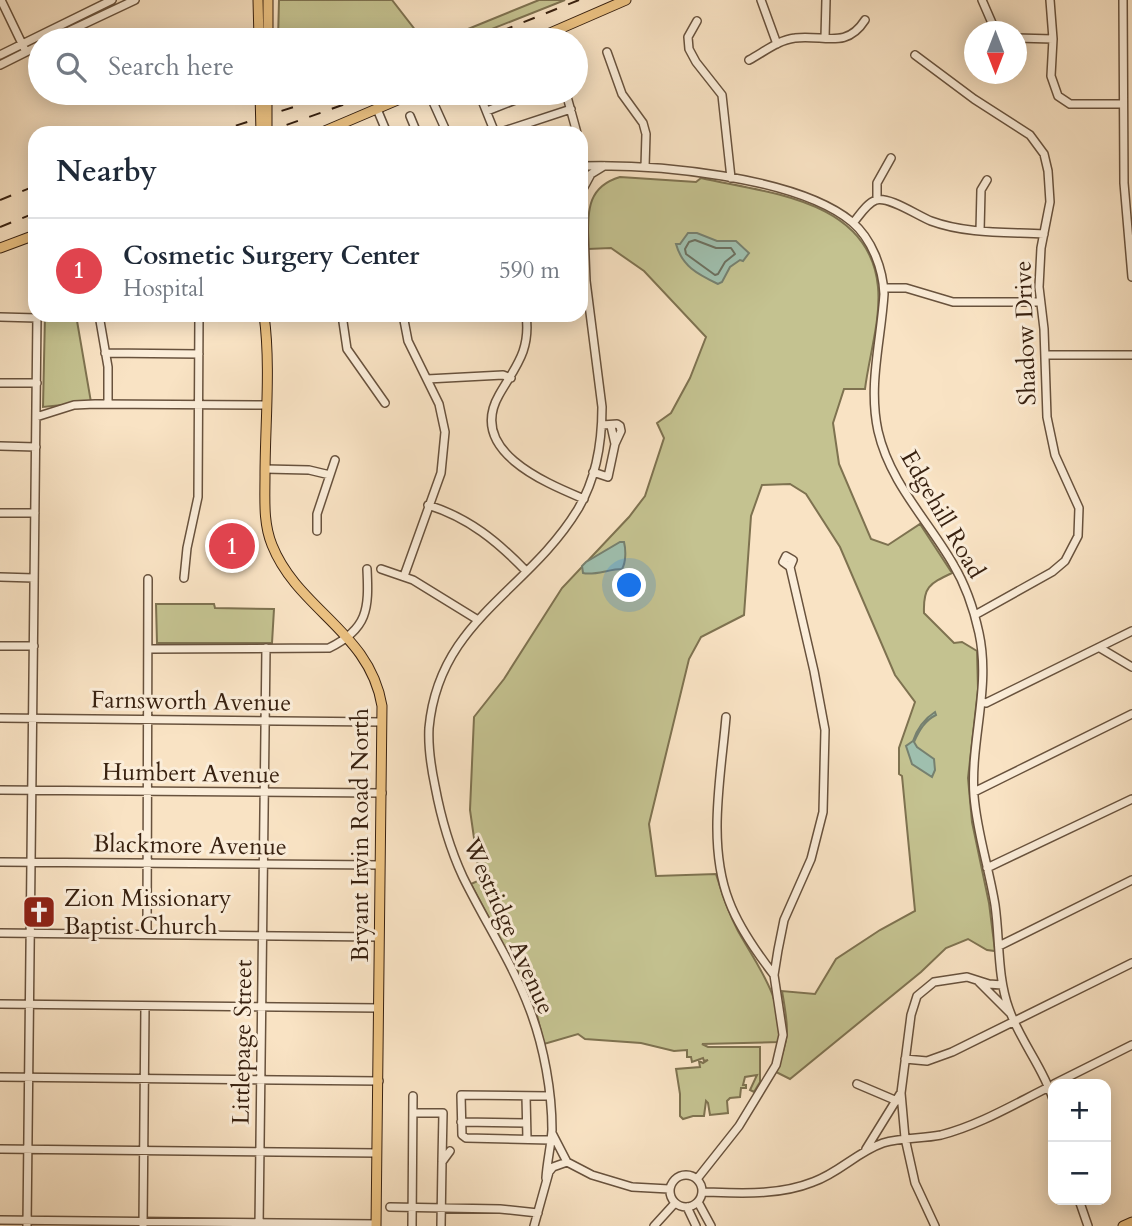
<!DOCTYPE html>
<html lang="en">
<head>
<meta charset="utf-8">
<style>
  :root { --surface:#fff; --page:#f2f2f3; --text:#1f2937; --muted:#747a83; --line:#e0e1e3; --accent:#8f2418 }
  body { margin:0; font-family:Cardo,serif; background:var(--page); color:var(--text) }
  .controls { position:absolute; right:21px; bottom:21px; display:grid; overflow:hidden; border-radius:14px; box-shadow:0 4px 18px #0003 }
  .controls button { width:63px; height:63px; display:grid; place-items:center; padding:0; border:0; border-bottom:2px solid var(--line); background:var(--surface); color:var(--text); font:35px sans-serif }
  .compass { position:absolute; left:964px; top:21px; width:63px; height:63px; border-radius:50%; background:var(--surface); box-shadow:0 4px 18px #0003; rotate:180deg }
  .you { position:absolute; left:630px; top:586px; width:24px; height:24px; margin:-18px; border:5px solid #fff; border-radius:50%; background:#1a73e8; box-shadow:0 0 0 10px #1a73e833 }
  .badge { display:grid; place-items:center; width:46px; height:46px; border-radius:50%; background:var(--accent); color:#fff; font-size:23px; font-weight:700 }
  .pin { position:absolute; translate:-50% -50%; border:4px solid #fff; box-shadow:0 2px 7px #0006 }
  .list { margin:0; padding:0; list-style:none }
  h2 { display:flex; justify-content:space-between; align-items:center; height:91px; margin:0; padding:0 28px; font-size:30px }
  h2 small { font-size:23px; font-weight:400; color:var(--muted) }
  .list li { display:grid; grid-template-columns:46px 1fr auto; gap:21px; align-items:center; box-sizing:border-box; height:105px; padding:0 28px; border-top:2px solid var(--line) }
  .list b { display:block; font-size:26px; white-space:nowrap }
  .list p { margin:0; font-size:23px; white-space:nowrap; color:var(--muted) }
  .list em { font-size:23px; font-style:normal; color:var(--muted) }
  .icon { flex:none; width:38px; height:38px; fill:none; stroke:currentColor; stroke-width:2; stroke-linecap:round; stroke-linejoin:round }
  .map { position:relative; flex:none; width:1132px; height:1226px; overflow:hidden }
  .search { position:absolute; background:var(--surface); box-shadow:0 4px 18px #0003; left:28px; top:28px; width:560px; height:77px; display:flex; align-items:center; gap:18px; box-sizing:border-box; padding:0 24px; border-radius:38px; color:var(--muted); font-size:26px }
  .panel { position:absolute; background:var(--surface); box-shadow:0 4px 18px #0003; left:28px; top:126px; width:560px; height:196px; border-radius:21px }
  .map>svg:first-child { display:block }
</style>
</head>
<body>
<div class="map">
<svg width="1132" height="1226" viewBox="0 0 1132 1226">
  <rect width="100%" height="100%" fill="#f9e3c4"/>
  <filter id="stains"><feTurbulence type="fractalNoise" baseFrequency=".00286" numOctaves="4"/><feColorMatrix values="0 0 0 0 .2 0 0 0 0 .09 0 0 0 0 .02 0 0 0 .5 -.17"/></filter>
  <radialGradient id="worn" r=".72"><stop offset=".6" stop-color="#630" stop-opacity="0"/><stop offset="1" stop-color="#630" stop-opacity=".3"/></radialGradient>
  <!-- green -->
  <path fill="#c4c290" stroke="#7e7250" stroke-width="2" d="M279,0H392L423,40H278Z
    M539,0H565L464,40H441Z
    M620,177L696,182L701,178C767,193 870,199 878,287C881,320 869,356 865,389H844L833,423L839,464L871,539L888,545L920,524L952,573C929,584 923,587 924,613L954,643L962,642L977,651L978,689L968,778L972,822L989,903L995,951L987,950L968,939L946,948L921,972L790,1079L776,1072C790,1035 789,1030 782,991L815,994L836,959L880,930L915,911L902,776L899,774V748L915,702L895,675L840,547L806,494L790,484L762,485L751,516L744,615L701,637L689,659L649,824L656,876L716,874C722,894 728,912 738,931C757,965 785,1001 779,1042L702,1044L708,1047H760V1082L754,1092L750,1090L757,1075L745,1077L743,1085H746V1088H741L740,1097L730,1098L727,1101L728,1113L710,1115L708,1103L706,1101L704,1116H693L683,1119L680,1116V1094L676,1069L700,1067L699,1061L703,1063L708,1060L704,1061L703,1058L692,1062L691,1057H687V1050L674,1051L641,1043L585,1039L578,1034L544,1044L534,1003L471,884L480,880L470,810L474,717L504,679L562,588L629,517L645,496L664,438L657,423L671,413L690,378L706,337L644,271L611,248L588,249C589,217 583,188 620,177Z
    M45,315H76L91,402L43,407Z
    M156,604H214L215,608L274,609L272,643H157Z"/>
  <!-- water -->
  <path fill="#9fbfae" stroke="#76806f" stroke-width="2" d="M688,233H697L717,241H736L749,253L743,261L740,260L730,267L722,282L718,284C697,274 682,266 676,244H680Z
    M620,542H624C626,550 626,562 622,569C609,569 594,576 583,573L582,566L586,562Z
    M935,712L936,715C925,720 919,731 914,742L917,747L934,759L935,770L932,777L912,764L906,746L913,741C917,729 924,719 935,712Z"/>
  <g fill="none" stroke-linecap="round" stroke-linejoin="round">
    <!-- shore -->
    <path stroke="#6c705f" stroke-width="2" d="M695,240L716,248H731L735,254L725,262L718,274L715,275L686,254L685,249L689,242Z"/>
    <defs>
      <path id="minor" d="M1,0L26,52
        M761,0L777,44
        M982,0L992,23L999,32
        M1050,0L1053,39L1051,76L1058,96L1070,104H1123
        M1123,0L1124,183L1132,277
        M697,21L688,37L689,49L696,62L722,95L731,178
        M825,38L826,0
        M1016,38L1053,39
        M50,40L135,0
        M607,52L622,94L643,123L646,134L645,167
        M0,55L112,0
        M915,55L974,99L1030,135L1044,154L1048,171L1050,202L1041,248L1039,287L1044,329L1047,417L1055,455L1079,508L1078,536L1065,561L1052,572L975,615
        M749,60C764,52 778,40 795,38C823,34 846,50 865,20
        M0,65L40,45
        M429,93L447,133
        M479,93L495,133
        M566,93L577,133
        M377,109L387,133
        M487,111L533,93
        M410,116L417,133
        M498,133L571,109
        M582,166C654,164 796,176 852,222C872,239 883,269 884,294C881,341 868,385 878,431C890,483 927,519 953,564C965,584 974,610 979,633C991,688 970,741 974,796C977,833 989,868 995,905C1000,940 997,976 1009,1009C1020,1041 1043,1067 1053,1099
        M584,187L591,174L604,166
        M877,200V183L891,158
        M853,223C859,216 867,203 876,200C889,196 918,216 931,221C966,234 1007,232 1044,234
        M980,231L981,190L987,180
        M884,288H906L953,302H1040
        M99,315L108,367V404
        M342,315L347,349L385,403
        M403,315L408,341L439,404L445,432L441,473L404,576
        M526,315C531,351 515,367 499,395C467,451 546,483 584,499
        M0,317L37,318
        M105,353L199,354
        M1045,355H1132
        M427,379L503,375L511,378
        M0,383H37
        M36,417L74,405L95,404L266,405
        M602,425L617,424L620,426L621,431L615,444L611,426
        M0,446L36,447
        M265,469L309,470L330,475
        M593,472L608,477L615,444
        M428,505C469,518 497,541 526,571
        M0,513H35
        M317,531V514L335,460
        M381,569L413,580L478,620
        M0,577L34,578
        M184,578L187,548L198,497L199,315
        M0,646H34
        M1100,648L1132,667
        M149,649L329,648C368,629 369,609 367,569
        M982,702L986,703L1132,631
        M726,717C721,776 707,844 729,901C739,928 757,953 774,975
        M0,718L382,722
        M0,790L382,793
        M974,792L1132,714
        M0,862L380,865
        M987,868L1132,799
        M0,933L379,937
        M147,934L148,579
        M999,946L1132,880
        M979,982L1010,1013
        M0,1004L379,1008
        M905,1059L927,1061L952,1052L1132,963
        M0,1077L379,1081
        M857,1084L897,1101
        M1054,1084L1132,1045
        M526,1096L527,1139
        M549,1096L461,1095L462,1135L466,1138L550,1140
        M413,1113H443L442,1161
        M461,1122L526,1123
        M552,1133L567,1162L592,1175L632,1187L669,1189
        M0,1149L377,1153
        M866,1149L900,1094
        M670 1191a16 16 0 1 1 32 0a16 16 0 1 1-32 0Z
        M546,1178C547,1162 551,1146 552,1130C552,1092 544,1047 530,1010C513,964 485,922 463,877C450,849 441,818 435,786C431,767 428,748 429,728C439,620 528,592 578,509C596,479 602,442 602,407L586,281L581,159
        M697,1179L739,1126L776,1065L783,1035L774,975L778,950L784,920L811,859L823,812L825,730L814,671L790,567L793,560L786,556L783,562L790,567
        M702,1192C739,1193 778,1196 813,1182C839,1173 857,1152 883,1143C902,1137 921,1139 941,1135C980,1125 1016,1103 1053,1085
        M1079,1200L1088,1226
        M698,1202L711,1226
        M390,1207L500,1209L538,1213
        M687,1207L696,1226
        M0,1220L376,1224
        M143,1225L145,1006
        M27,1226L37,315
        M259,1226L266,648
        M412,1226L413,1096
        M441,1226L442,1162L450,1151
        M534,1226L549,1172L553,1167L567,1162
        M654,1226L675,1203
        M935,1226L915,1183L905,1138L901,1093L911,1015L917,996L934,982L967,977L989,984L1002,985"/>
      <path id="major" d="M258,0L259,40
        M268,40V0
        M534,40L626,0
        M320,133L414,93
        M0,248L35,235
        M264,315C271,366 265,424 265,476C265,499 263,523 272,545C298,610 370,632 382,706L376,1226
        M1123,1226L1132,1222"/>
    </defs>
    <!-- minor casing -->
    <use href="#minor" stroke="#68523d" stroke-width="10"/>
    <!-- major casing -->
    <use href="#major" stroke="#382110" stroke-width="11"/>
    <!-- minor -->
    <use href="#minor" stroke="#fbedd9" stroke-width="7"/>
    <!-- major -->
    <use href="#major" stroke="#ecc282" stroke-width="9"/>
    <!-- rail -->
    <path stroke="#382110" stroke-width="2" stroke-dasharray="12 12" stroke-linecap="butt" d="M479,40L579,0
      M213,133L337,93
      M264,133L376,93
      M0,200L35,186
      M0,227L35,213"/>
    <defs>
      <path id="major-bridge" d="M260,93L261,133
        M267,133V93"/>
    </defs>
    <!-- major-bridge casing -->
    <use href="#major-bridge" stroke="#382110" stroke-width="11" stroke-linecap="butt"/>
    <!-- major-bridge -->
    <use href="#major-bridge" stroke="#ecc282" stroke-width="9"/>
  </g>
  <!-- icons -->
  <defs>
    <symbol id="church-square" viewBox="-11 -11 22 22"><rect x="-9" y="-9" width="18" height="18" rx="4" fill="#8f2418" stroke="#fbedd9"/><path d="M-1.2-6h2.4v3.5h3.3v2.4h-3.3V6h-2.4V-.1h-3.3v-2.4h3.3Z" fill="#fff"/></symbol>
  </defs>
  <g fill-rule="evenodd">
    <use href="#church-square" x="20" y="893" width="38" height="38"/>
  </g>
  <g text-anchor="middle" stroke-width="6" stroke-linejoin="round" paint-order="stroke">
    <!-- street labels -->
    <g font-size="24" fill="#382110" stroke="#fbedd9">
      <text transform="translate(1025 333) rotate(-92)" y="8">Shadow Drive</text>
      <text transform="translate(943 514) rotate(60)" y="8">Edgehill Road</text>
      <text transform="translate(191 701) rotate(1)" y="8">Farnsworth Avenue</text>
      <text transform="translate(191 773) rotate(1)" y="8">Humbert Avenue</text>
      <text transform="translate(360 835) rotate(-90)" y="8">Bryant Irvin Road North</text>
      <text transform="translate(190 845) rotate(1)" y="8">Blackmore Avenue</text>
      <text transform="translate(509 926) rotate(66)" y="8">Westridge Avenue</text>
      <text transform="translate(242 1042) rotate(-89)" y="8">Littlepage Street</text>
    </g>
    <!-- poi labels -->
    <g font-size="24" fill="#382110" stroke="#fbedd9" text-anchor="start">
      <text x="64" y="906">Zion Missionary<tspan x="64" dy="28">Baptist Church</tspan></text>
    </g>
  </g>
  <rect width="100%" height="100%" filter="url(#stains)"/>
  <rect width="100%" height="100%" fill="url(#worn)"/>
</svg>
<div class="controls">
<button>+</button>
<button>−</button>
</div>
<svg class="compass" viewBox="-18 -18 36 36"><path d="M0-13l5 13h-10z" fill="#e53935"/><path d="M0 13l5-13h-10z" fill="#747a83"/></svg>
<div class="you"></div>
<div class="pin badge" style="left:232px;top:546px;background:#e0444e">1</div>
<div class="search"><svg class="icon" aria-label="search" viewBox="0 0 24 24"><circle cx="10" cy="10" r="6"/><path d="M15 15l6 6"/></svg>Search here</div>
<section class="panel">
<h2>Nearby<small></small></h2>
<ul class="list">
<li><span class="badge" style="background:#e0444e">1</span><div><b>Cosmetic Surgery Center</b><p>Hospital</p></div><em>590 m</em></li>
</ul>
</section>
</div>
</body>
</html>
